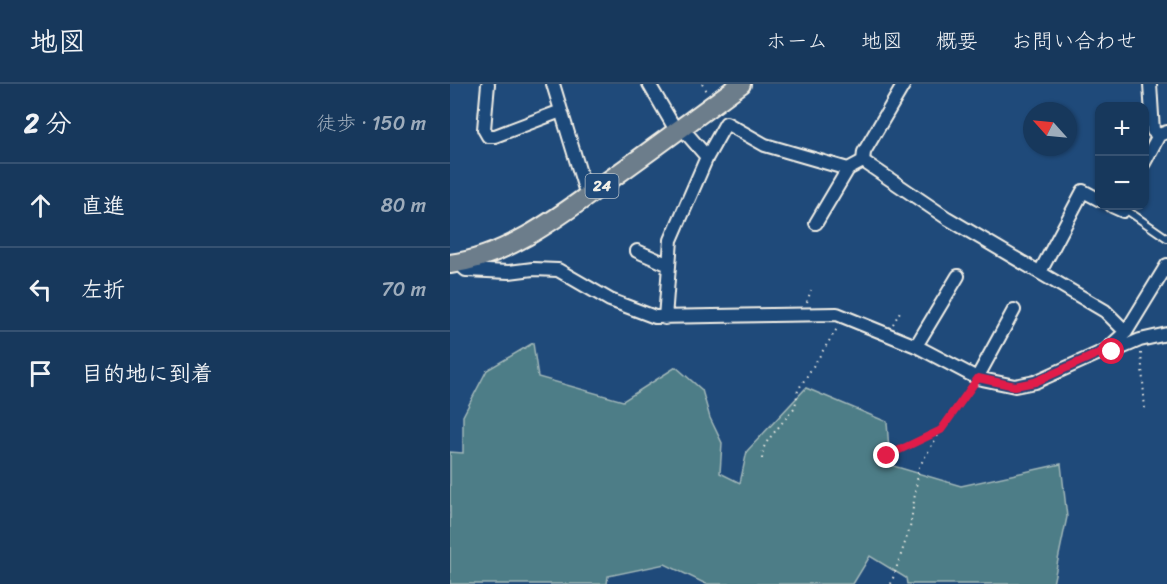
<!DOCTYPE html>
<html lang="ja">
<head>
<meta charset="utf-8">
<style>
  :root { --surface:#17385c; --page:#244365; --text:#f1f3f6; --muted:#9eacbb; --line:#365272 }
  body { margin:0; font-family:Sriracha,"Klee One",sans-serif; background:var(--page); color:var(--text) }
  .controls { position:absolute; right:18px; top:18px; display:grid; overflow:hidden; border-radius:12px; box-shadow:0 2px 4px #0004 }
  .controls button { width:54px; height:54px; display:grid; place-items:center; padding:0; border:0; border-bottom:2px solid var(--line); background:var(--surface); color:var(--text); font:30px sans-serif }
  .compass { position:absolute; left:573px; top:18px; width:54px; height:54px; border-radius:50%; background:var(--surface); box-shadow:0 2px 4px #0004; rotate:297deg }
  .stop { position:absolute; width:18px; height:18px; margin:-14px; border:4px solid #e11d48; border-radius:50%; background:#fff }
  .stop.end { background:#e11d48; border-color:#fff; box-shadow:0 2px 6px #0008 }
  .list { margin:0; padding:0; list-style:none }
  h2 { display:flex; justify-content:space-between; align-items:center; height:78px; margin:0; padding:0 24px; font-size:26px }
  h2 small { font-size:20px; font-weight:400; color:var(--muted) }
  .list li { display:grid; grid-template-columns:39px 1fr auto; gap:18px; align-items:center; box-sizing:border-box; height:84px; padding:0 24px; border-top:2px solid var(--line) }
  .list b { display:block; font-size:22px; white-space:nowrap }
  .list em { font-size:20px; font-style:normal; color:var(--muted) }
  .icon { flex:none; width:33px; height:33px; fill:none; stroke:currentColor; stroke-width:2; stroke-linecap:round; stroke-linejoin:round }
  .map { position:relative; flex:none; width:717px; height:500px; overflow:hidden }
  header { display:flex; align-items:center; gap:36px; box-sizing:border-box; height:84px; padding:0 30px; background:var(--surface); border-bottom:2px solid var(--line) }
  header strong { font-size:28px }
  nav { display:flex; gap:33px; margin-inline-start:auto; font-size:21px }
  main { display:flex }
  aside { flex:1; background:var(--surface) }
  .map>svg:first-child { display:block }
</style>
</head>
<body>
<header>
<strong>地図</strong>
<nav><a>ホーム</a><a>地図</a><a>概要</a><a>お問い合わせ</a></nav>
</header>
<main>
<aside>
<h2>2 分<small>徒歩 · 150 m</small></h2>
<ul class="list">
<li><svg class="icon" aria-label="ahead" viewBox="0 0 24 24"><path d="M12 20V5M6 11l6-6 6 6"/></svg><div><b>直進</b></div><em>80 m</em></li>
<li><svg class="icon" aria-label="left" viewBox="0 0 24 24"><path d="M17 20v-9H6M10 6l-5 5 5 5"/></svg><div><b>左折</b></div><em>70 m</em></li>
<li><svg class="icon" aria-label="arrive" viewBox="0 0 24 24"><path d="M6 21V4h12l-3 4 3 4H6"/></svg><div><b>目的地に到着</b></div></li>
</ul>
</aside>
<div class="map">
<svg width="717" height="500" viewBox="0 0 717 500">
  <rect width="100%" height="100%" fill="#1f4a7a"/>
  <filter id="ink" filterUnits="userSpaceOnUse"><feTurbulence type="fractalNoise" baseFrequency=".0167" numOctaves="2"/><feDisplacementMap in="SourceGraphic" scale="12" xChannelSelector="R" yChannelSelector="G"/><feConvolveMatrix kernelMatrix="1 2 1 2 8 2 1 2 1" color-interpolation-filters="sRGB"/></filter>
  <g filter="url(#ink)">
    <!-- green -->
    <path fill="#4e7d87" stroke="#a1b7b8" stroke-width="1.5" d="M83,259L88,293L173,317L226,283L252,306L260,334L272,359L270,389L290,399L297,367L356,304L437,338L440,381L511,402L611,380L617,433L603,500H457L456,494L420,472L403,500H256L215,480L158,492L157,500H0V368L13,369V332L37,286Z"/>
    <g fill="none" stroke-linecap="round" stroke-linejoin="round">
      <defs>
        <path id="lane" d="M675,125L717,154"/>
        <path id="street" d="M38,0L34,45L38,52H45L111,27
          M103,0L137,112
          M199,0L227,48
          M700,0L703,47L709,51L717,48
          M232,44L257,73
          M413,77L497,134L655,227L676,248
          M413,77L414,68L454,0
          M694,79L709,51
          M662,122L673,127L676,122
          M366,139L398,85
          M187,167L219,181
          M8,179L16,186L59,188L83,185L108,186L160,216L205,233L387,230L466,262L527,294L565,302L585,298L656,266L676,248L717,181
          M590,188L633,107L650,116
          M215,234L221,156L257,73L276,39L315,61L398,85L413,77
          M466,262L508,192
          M657,266L662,268L690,256L717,250
          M527,294L564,226"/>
        <path id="primary" d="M0,180C61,172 116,127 165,92C207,62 249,31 291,0"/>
      </defs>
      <!-- lane casing -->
      <use href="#lane" stroke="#f4f1e8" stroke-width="10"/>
      <!-- street casing -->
      <use href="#street" stroke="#f4f1e8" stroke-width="16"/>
      <!-- primary casing -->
      <use href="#primary" stroke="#f4f1e8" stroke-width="22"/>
      <!-- path -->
      <path stroke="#f4f1e8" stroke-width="2" stroke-dasharray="1.5 4.5" stroke-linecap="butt" d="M252,0L257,7
        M357,218L361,206
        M443,240L451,226
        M691,269L695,326
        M437,372L491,346
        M312,375L313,365L318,356L345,323L348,306L388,243
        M441,500L460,444L469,383L493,343L521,305"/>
      <!-- lane -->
      <use href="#lane" stroke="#1f4a7a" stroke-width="6"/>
      <!-- street -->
      <use href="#street" stroke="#1f4a7a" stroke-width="12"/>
      <!-- primary -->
      <use href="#primary" stroke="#6c7d8b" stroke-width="18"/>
    </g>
  </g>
  <g fill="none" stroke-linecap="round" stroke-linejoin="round" filter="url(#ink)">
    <!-- route -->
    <path stroke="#e11d48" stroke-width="8" d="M437,372L491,346L528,294L565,302L585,298L656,266L662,268"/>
  </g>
  <g text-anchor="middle" stroke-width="6" stroke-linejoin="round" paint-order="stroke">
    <!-- shield labels -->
    <rect fill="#1f4a7a" stroke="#b4bfc7" stroke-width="1.5" x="135.5" y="90" width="33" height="24" rx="4.5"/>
    <g font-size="15" font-weight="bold" fill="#f4f1e8">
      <text x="152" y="107">24</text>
    </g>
  </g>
</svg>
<div class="controls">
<button>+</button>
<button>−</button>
</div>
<svg class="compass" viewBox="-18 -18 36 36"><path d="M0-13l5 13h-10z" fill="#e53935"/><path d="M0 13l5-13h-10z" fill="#9eacbb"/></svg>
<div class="stop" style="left:662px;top:268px"></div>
<div class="stop end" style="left:437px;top:372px"></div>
</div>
</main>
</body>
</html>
